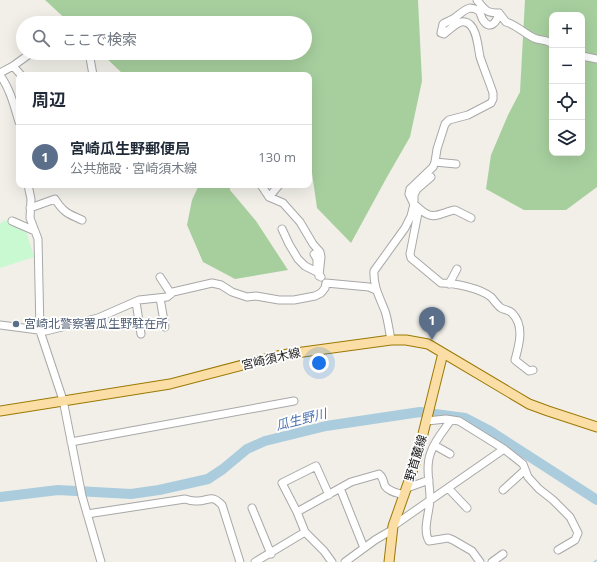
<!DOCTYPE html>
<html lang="ja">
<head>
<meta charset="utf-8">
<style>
  :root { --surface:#fff; --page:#f2f2f3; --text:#1f2937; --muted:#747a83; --line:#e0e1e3; --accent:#cd1b05 }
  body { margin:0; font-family:"Open Sans","Noto Sans JP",sans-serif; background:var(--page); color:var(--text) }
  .controls { position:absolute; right:12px; top:12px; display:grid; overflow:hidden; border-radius:8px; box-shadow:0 4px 16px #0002 }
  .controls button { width:36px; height:36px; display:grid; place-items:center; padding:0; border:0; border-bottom:1px solid var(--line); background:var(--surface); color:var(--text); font:20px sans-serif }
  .you { position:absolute; left:319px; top:363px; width:14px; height:14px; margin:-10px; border:3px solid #fff; border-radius:50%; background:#1a73e8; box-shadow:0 0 0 6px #1a73e833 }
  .badge { display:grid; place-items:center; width:26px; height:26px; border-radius:50%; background:var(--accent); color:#fff; font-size:13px; font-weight:700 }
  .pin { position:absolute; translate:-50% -33px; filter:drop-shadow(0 1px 2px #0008) }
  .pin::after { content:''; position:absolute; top:21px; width:14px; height:12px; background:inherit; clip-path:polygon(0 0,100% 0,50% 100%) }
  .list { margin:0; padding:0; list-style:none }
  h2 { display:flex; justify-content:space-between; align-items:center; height:52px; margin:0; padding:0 16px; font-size:17px }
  h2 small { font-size:13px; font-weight:400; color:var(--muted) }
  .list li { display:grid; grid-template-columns:26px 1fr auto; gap:12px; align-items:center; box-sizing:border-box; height:64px; padding:0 16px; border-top:1px solid var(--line) }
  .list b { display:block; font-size:15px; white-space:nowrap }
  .list p { margin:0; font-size:13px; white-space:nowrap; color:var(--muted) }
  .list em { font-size:13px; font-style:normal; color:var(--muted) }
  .icon { flex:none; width:22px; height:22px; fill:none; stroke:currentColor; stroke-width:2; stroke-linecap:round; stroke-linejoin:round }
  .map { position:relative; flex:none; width:597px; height:562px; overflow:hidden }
  .search { position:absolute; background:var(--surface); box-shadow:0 4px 16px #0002; left:16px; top:16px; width:296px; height:44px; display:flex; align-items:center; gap:10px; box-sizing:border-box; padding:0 14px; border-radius:22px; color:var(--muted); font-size:15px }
  .panel { position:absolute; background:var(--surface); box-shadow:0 4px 16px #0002; left:16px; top:72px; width:296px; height:116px; border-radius:8px }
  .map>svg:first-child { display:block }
</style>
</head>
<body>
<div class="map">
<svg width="597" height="562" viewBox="0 0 597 562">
  <rect width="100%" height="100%" fill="#f1efe8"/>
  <!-- forest -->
  <path fill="#a7cf9e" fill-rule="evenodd" d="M45,0H418L422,81L410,137L387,177L351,243L317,208L309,152V75H124L101,53H305V23H70Z
    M525,0H597V187L566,210H524L486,189L491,155L508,115L520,92ZM552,15H582V153H552Z
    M199,185H230V190L256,221L288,270L235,279L203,262L187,225L192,200Z"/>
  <!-- park -->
  <path fill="#c8f9d1" d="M4,220L25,228L34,257L0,268V224Z"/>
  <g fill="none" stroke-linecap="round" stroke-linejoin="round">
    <!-- stream -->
    <path stroke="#acd" stroke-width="1.5" d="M594,562L597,560"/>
    <!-- river -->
    <path stroke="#acd" stroke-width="10" d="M0,497L58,490L131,494L159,490L208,479L223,469L247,449L265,441L326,426L420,412L465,418L490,431L597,500"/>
    <defs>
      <path id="minor" d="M477,0C485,10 486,13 499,13
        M499,13C497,22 490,31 483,20C481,17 481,14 479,11C476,9 473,8 470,8C462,10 458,17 451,20C449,21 446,22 443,24L441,33L444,34C449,30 459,20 465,22C477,24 478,48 480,57C484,69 489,81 493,93V99L491,103L468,115L449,120L445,124L437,149L435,162L433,167L410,189L409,194L418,213L410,254L411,258L441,283C454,283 480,288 491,297C494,300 497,305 501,308C505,310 509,310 512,313C525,326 519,345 515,360L529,371L533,370
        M499,13L506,22C517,25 523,33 534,38C540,41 547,39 552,44
        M90,55V58L93,75
        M582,56L597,59
        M13,66L21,75
        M0,73L13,66L31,53
        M0,75C10,89 14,105 19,122
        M435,162L456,164
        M28,185L31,199L30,218L38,239L40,331L63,400L82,496L101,562
        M261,185L269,197L283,203L300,222L313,244L320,252L321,257L319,276
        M269,197L279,185
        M414,204C418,207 422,212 427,214C435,219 446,211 455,210L471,218
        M30,208L55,199C63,212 68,214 82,220
        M12,221L35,231
        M282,229L289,244L298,259L305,266L317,272L321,277
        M314,254L317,259V266
        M160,277L171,294
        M449,284L457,269
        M160,298L165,327
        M136,302L141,334
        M0,325L46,331L98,318L139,300L167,297L173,292L212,283L221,285L232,292L247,297L256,296L279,300H294L315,296L321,293L325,288L326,283L369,287L376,290
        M391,340C389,330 388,320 385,311C380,298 373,286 374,271L405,228L411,216L414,204V195L417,189L431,177
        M451,420C444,430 435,440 431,452C425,466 430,484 430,498C430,512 422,529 429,541L448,538L453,540L472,551L480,562
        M427,421L446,419L459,421L504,449L523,464L528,477L539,489L553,500L570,517L578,533L575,540L558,550
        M71,442L294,401
        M434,445L450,454
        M340,488L364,548
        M407,488L429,480
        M448,488L467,508
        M503,490L525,470
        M252,508L271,554
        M297,512L351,482L379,474C384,478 383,482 385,486C389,492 398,493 404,495
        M87,514L185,499C188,500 192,501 195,501C209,502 210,493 222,505L240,562
        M393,526L504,449
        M305,532L297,512L282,483L316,466L329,495
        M255,562L305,532L324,551L332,562
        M345,562L375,540L392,530
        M492,562L503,554"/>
      <path id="major" d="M0,411L170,384L281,355L391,340H406L428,344L529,404L548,411L597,427
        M389,562L393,526L417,458L443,353"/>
    </defs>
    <!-- minor casing -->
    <use href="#minor" stroke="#a8a8a8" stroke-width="9"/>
    <!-- major casing -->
    <use href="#major" stroke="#9b7904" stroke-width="11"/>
    <!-- minor -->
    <use href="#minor" stroke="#fff" stroke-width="7"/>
    <!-- major -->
    <use href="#major" stroke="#fadea5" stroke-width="9"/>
  </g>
  <!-- markers -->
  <circle fill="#5c6f8a" stroke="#fff" stroke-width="1.5" cx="16" cy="324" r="4"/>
  <g text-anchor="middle" stroke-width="3.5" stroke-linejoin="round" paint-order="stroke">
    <!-- service labels -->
    <g font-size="12" fill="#4e5e75" stroke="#fff" text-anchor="start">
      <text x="24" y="328">宮崎北警察署瓜生野駐在所</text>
    </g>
    <!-- street labels -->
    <g font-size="12" fill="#212121" stroke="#fff">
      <text transform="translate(271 359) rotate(-13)" y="4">宮崎須木線</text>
      <text transform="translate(416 458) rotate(-73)" y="4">野首麓線</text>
    </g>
    <!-- water labels -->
    <g font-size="13" font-style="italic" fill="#4f75b0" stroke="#fff">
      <text transform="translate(301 419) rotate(-14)" y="5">瓜生野川</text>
    </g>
  </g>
</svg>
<div class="controls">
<button>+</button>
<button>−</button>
<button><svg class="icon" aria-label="locate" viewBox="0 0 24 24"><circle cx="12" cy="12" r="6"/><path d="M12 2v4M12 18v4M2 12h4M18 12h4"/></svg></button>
<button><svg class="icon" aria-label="layers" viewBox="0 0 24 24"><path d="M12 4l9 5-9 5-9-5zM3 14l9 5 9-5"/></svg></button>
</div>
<div class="you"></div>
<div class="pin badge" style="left:432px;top:340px;background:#5c6f8a">1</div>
<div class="search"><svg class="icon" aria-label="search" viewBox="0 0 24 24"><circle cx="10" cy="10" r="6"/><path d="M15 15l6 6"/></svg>ここで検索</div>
<section class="panel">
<h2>周辺<small></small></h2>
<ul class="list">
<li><span class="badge" style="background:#5c6f8a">1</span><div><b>宮崎瓜生野郵便局</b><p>公共施設 · 宮崎須木線</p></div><em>130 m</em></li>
</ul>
</section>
</div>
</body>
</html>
